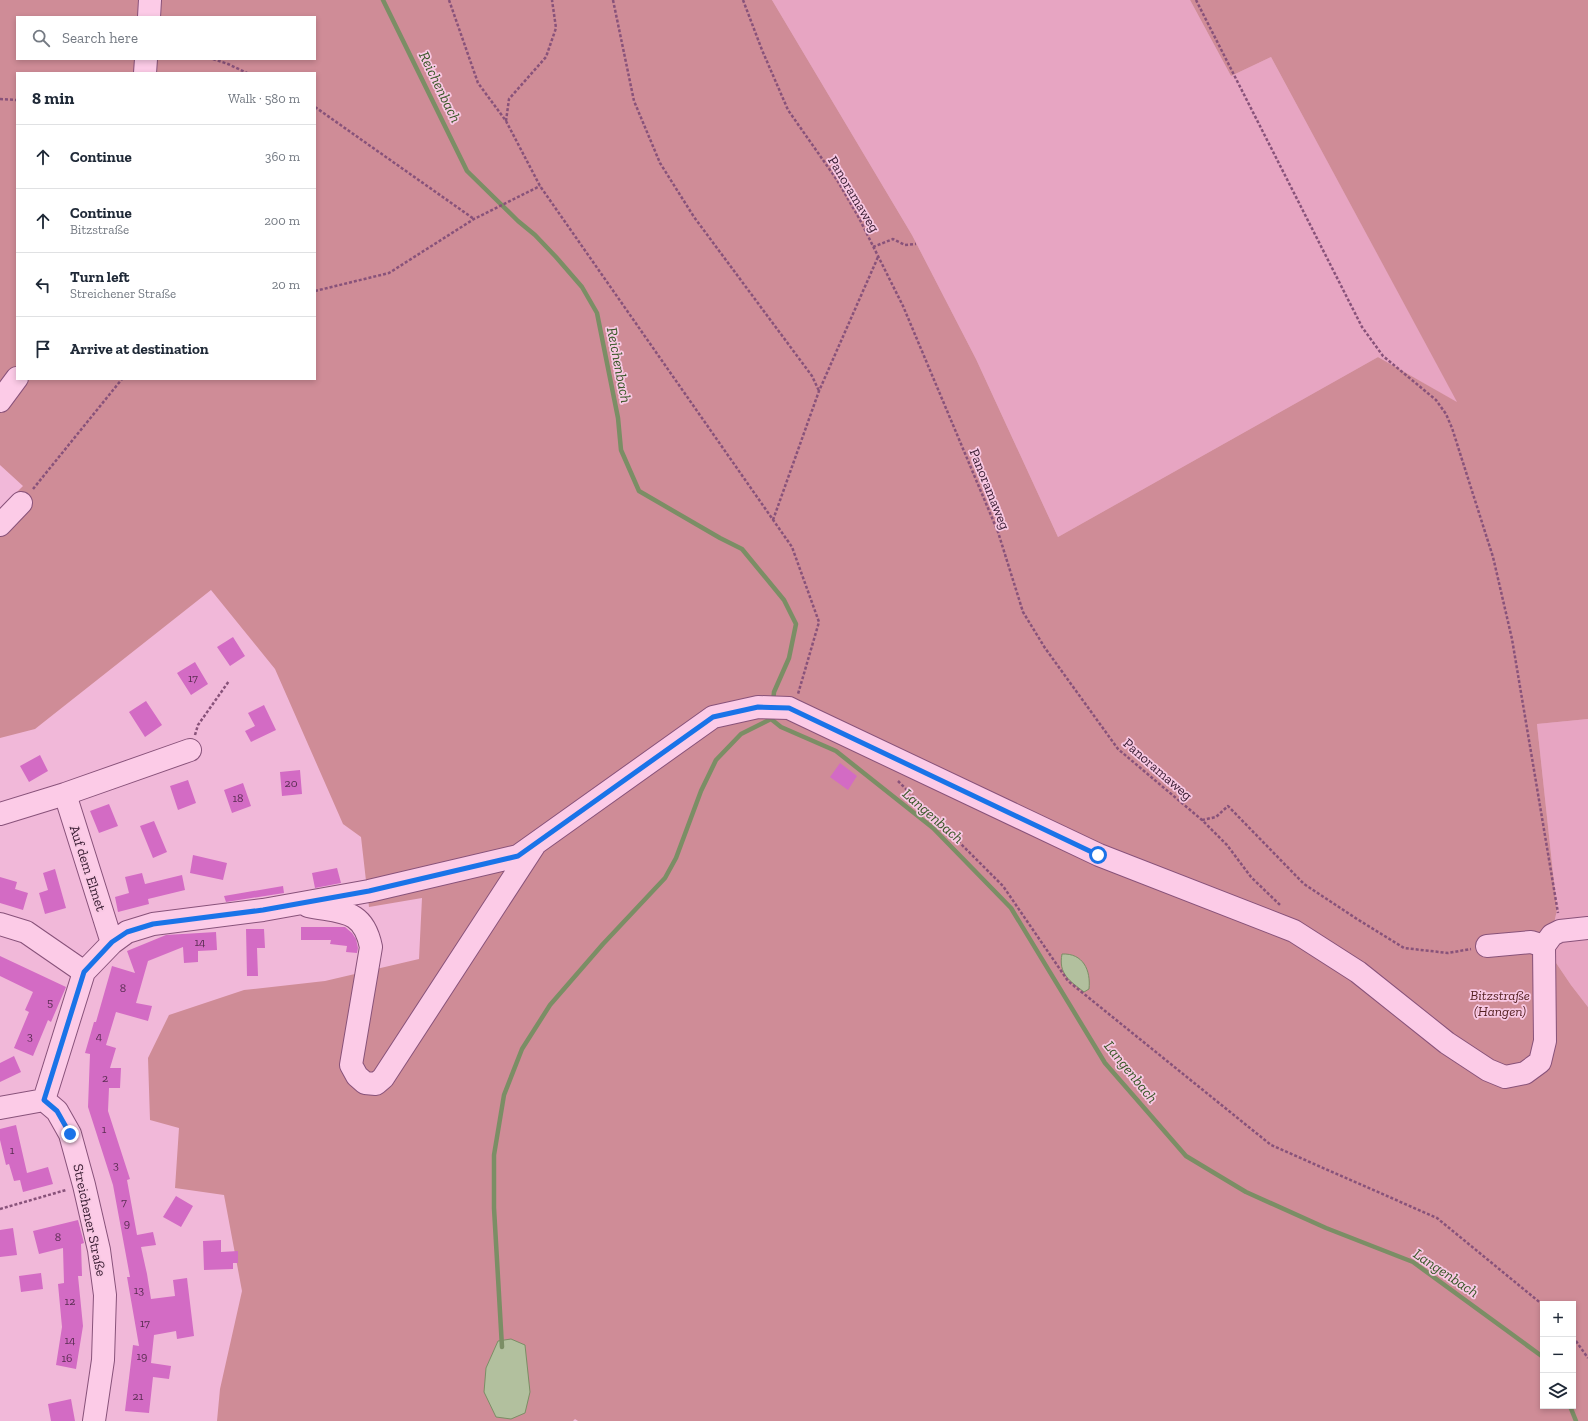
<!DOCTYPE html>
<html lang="en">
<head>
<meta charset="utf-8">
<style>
  :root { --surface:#fff; --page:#f6f6f7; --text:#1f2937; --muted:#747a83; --line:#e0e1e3 }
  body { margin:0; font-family:"Zilla Slab",serif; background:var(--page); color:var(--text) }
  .controls { position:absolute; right:12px; bottom:12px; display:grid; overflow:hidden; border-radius:0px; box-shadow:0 2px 6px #0003 }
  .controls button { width:36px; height:36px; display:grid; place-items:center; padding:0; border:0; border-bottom:1px solid var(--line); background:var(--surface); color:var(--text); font:20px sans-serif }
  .stop { position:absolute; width:12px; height:12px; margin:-9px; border:3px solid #1a73e8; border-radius:50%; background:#fff }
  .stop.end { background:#1a73e8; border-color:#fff; box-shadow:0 1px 4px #0008 }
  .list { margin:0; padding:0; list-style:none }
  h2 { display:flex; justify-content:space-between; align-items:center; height:52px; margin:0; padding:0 16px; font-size:17px }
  h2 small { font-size:13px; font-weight:400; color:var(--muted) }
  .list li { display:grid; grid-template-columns:26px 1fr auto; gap:12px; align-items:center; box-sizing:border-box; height:64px; padding:0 16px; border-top:1px solid var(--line) }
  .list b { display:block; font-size:15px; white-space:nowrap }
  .list p { margin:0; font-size:13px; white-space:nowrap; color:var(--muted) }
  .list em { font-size:13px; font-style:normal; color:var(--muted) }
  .icon { flex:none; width:22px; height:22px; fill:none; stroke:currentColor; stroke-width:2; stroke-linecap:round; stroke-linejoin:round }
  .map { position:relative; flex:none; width:1588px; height:1421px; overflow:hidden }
  .search { position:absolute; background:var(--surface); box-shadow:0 2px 6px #0003; left:16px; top:16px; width:300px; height:44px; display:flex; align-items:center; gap:10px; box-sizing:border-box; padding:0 14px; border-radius:0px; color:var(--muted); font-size:15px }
  .panel { position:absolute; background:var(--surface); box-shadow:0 2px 6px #0003; left:16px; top:72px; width:300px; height:308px; border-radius:0px }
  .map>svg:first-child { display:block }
</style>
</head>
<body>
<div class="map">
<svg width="1588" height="1421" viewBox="0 0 1588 1421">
  <rect width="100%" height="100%" fill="#f1b8d9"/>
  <!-- farmland -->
  <path fill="#e7a5c2" d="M772,0H1190L1231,76L1271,57L1458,403L1378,357L1058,537L976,359L912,235Z
    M1588,719V1007L1571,985L1548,951L1557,910L1537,724Z"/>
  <!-- green -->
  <path fill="#cf8c97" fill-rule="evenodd" d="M0,0H772L912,235L976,359L1058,537L1378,357L1457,402L1271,57L1231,76L1190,0H1588V719L1537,724L1557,910L1548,951L1571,985L1588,1007V1421H578L575,1419L573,1421H217L220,1389L242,1291L224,1195L175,1188L179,1128L150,1120L148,1058L169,1015L244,990L325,981L419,959L422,898L369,907L361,837L343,824L275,669L211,590L35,729L0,738V509L23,486L0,465ZM17,17H315V59H17ZM17,73H315V379H17ZM1543,1304H1573V1406H1543Z"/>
  <!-- water -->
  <path fill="#b2c09e" stroke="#7b8e65" d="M1062,954C1083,953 1091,970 1089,989L1084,992C1070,981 1058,974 1062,954Z
    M511,1339L525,1345L530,1392L525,1413L511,1419L496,1417L484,1392L486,1368L498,1341Z"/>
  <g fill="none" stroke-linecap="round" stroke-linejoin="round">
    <!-- stream -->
    <path stroke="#7b8e65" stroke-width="4.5" d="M383,0L467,171L518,221L535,235L556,257L582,287L597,313L618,418L621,450L639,491L720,538L742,549L784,600L796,624L789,658L774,692L773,702
      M771,719L781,727L836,751L933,828L1011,908L1105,1063L1186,1156L1246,1192L1326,1228L1413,1262L1543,1357
      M502,1347L494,1208V1155L504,1095L522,1049L550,1005L603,944L665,878L676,858L701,791L716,760L741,734L771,719
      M1570,1406L1576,1421"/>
  </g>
  <!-- building -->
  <path fill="#d36bc4" d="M233,637L245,656L230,666L217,647Z
    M195,662L208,684L191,695L177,673Z
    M146,701L162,725L145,737L129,712Z
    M264,705L276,730L251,742L245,731L255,726L248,713Z
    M40,755L48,771L29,782L20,766Z
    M840,763L857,776L848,790L830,777Z
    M300,770L302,794L282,796L280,772Z
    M188,780L196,803L178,810L170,786Z
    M243,783L251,806L232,813L224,790Z
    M109,804L118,826L99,833L90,811Z
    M154,821L167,852L153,858L140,826Z
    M193,855L227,863L223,880L190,873Z
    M337,868L341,883L315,888L312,873Z
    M55,869L66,908L45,914L39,893L48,890L43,873Z
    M142,873L145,884L182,875L185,890L148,899L149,904L118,912L115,897L129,893L125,877Z
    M0,877L17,882L15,889L28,893L23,910L0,903Z
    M283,886L284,893L226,902L224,896Z
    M301,927H345L352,933L356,939L358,948L357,953L346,952L347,946L330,944L331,940H301Z
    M246,929H264L265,948H257L258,976H247Z
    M216,932L217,950L198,951V962L184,963L183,947L148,961L136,1003L152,1006L148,1021L116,1012L106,1045L116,1048L110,1068H121L120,1088H109L108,1111L130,1179L127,1180L137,1235L153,1232L156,1245L141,1247L147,1274L151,1299L175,1296L173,1280L187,1278L194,1336L177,1339L176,1331L154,1335L151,1363L171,1366L169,1379L153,1377L149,1413L125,1411L133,1345L139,1346L127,1277H130L113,1185L88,1107L90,1054L85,1053L94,1022H96L112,966L135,973L127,951L166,935Z
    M0,956L66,987L51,1022L48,1020L33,1056L14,1048L29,1012L25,1010L33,992L0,976Z
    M14,1056L21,1072L0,1082V1063Z
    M16,1125L27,1173L48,1167L53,1184L23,1192L20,1180L14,1181L9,1164L6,1165L0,1140V1129Z
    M176,1196L193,1206L181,1227L163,1217Z
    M78,1220L84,1243L81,1244L82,1276H78L83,1326L76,1369L56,1365L62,1327L58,1284L64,1283L63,1248L39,1254L33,1231Z
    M13,1228L17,1255L0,1257V1230Z
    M221,1240V1252L238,1251V1263H233V1269L204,1270L203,1241Z
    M41,1273L43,1289L21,1292L19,1276Z
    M71,1399L75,1421H51L48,1404Z"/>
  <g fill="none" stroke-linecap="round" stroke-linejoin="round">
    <defs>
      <path id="minor" d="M149,17L150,0
        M145,73L146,59
        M0,401L17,378
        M0,525L21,503
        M65,794L112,943
        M0,814L65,794L190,750
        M308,906C341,913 363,908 371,947L351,1065L357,1076L365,1083L376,1084L383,1078L534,846
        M0,924L26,932L84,972
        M1487,946L1531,942L1544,946
        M44,1100L84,972L112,943L127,932L153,924L263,910L369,891L518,856L713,717L758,707L789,708L793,710L1099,855L1294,931L1358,972L1447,1043L1488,1070L1505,1077L1525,1073L1540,1062L1545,1041L1544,946L1552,935L1560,931L1588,928
        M44,1100L57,1111L70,1134L84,1185L99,1250L105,1295L103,1360L94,1421
        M0,1108L44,1100"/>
    </defs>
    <!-- minor casing -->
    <use href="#minor" stroke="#88527a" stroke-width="24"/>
    <!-- path -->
    <path stroke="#88527a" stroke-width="2.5" stroke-dasharray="3 2" stroke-linecap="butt" d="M449,0L478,83L506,121L540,186L792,547L819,622L798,694
      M613,0L634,101L660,163L694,217L812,376L819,391
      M743,0L762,50L788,110L837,180L859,218L903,306L998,532L1023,612L1045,648L1118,749L1202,820L1227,845L1251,877L1280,905
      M1196,0L1362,327L1383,356L1436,400L1446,414L1452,428L1493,557L1512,639L1558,913
      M213,59L228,64L247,73
      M0,99L17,100
      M315,107L474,219
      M506,121L509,99L546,57L556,28L552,0
      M873,247L893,239L905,245L916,244
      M315,291L389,273L474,219L540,186
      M33,489L122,379
      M773,520L819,391L878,257
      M195,735L198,725L229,681
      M898,781L1003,886L1068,981L1271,1145L1437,1218L1543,1305
      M1202,820L1216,817L1228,806L1304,884L1357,919L1404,948L1448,953L1471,949
      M0,1209L66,1190
      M1573,1337L1588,1358"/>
    <!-- minor -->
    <use href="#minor" stroke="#fccbe7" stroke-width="22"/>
  </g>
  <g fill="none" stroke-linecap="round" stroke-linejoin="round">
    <!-- route -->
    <path stroke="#1a73e8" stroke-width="5" d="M70,1134L57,1111L44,1100L84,972L112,942L127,932L153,924L263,910L369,891L518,856L713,717L758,707L789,708L1098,855"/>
  </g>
  <g text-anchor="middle" stroke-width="3.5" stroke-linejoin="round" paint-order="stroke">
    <!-- number labels -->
    <g font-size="12" fill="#5c2e54">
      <text x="193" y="682">17</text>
      <text x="291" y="787">20</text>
      <text x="238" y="802">18</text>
      <text x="200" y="946">14</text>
      <text x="123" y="992">8</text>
      <text x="50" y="1006">5</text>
      <text x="30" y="1040">3</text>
      <text x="99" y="1040">4</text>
      <text x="105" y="1082">2</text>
      <text x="104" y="1133">1</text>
      <text x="12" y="1154">1</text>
      <text x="116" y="1169">3</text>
      <text x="124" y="1206">7</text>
      <text x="127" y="1227">9</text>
      <text x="58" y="1241">8</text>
      <text x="139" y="1294">13</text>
      <text x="70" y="1305">12</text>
      <text x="145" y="1327">17</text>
      <text x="70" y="1344">14</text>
      <text x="142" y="1360">19</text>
      <text x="67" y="1362">16</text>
      <text x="138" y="1400">21</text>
    </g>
    <!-- street labels -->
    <g font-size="14" fill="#35192f" stroke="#f8c8e3">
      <text transform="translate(854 194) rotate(59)" y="5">Panoramaweg</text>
      <text transform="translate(990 489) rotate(68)" y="5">Panoramaweg</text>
      <text transform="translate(1158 769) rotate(41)" y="5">Panoramaweg</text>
      <text transform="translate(88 868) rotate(72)" y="5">Auf dem Elmet</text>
      <text transform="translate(90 1220) rotate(78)" y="5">Streichener Straße</text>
    </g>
    <!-- park labels -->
    <g font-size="14" font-style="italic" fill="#531e1f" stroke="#f8c8e3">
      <text x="1500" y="1000">Bitzstraße<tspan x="1500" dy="16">(Hangen)</tspan></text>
    </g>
    <!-- water labels -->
    <g font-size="15" font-style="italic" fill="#375726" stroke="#f8c8e3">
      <text transform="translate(440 87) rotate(64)" y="5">Reichenbach</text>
      <text transform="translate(619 365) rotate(79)" y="5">Reichenbach</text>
      <text transform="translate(933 816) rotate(41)" y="5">Langenbach</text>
      <text transform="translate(1131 1072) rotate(51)" y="5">Langenbach</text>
      <text transform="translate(1446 1273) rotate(34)" y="5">Langenbach</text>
    </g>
  </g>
</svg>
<div class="controls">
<button>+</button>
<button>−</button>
<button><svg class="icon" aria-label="layers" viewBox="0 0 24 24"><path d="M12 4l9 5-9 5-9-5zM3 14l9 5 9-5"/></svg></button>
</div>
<div class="stop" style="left:1098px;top:855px"></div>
<div class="stop end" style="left:70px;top:1134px"></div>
<div class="search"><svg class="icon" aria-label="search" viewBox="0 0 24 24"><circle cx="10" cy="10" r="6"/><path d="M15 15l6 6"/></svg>Search here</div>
<section class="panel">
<h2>8 min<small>Walk · 580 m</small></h2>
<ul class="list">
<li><svg class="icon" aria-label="ahead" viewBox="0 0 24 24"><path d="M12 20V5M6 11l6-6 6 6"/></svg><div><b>Continue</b></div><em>360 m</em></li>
<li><svg class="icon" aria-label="ahead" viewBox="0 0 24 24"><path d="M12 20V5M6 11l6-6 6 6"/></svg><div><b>Continue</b><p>Bitzstraße</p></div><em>200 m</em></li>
<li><svg class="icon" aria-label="left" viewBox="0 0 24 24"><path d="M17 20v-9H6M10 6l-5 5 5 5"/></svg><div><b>Turn left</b><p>Streichener Straße</p></div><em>20 m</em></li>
<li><svg class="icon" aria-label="arrive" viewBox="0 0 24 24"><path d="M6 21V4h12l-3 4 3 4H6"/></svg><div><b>Arrive at destination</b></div></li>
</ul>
</section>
</div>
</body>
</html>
